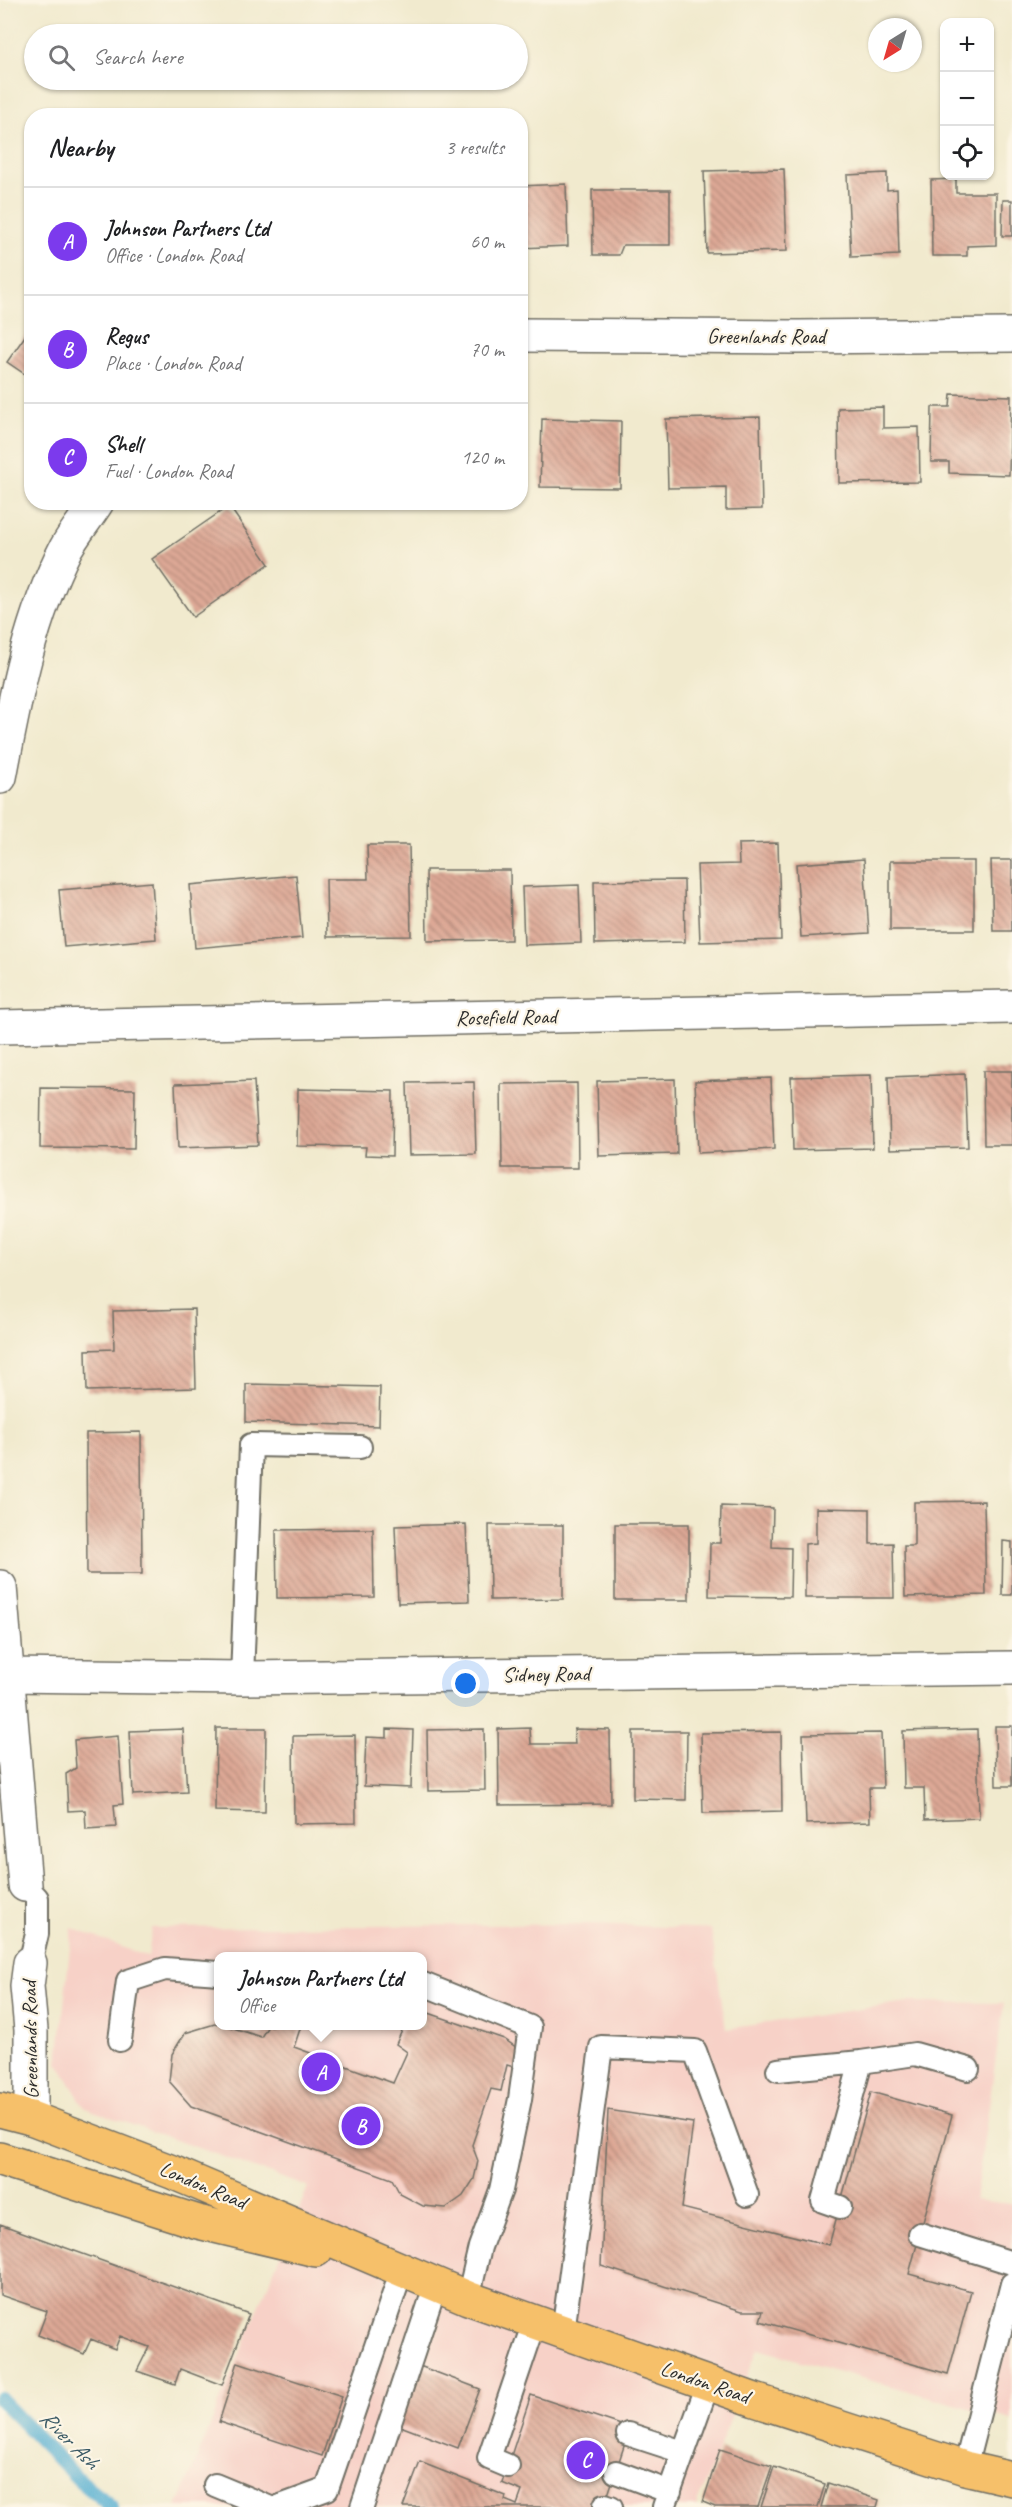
<!DOCTYPE html>
<html lang="en">
<head>
<meta charset="utf-8">
<style>
  :root { --surface:#fff; --page:#f2f2f2; --text:#202124; --muted:#757577; --line:#e0e0e0; --accent:#7c3aed }
  body { margin:0; font-family:Caveat,sans-serif; background:var(--page); color:var(--text) }
  .controls { position:absolute; right:18px; top:18px; display:grid; overflow:hidden; border-radius:12px; box-shadow:0 2px 4px #0004 }
  .controls button { width:54px; height:54px; display:grid; place-items:center; padding:0; border:0; border-bottom:2px solid var(--line); background:var(--surface); color:var(--text); font:30px sans-serif }
  .compass { position:absolute; left:868px; top:18px; width:54px; height:54px; border-radius:50%; background:var(--surface); box-shadow:0 2px 4px #0004; rotate:217deg }
  .you { position:absolute; left:466px; top:1684px; width:21px; height:21px; margin:-15px; border:4px solid #fff; border-radius:50%; background:#1a73e8; box-shadow:0 0 0 9px #1a73e833 }
  .badge { display:grid; place-items:center; width:39px; height:39px; border-radius:50%; background:var(--accent); color:#fff; font-size:20px; font-weight:700 }
  .pin { position:absolute; translate:-50% -50%; border:3px solid #fff; box-shadow:0 2px 6px #0006 }
  .popup { position:absolute; left:214px; top:1952px; width:213px; height:78px; box-sizing:border-box; display:grid; place-content:center; border-radius:12px; background:var(--surface); filter:drop-shadow(0 2px 4px #0005); font-size:20px; white-space:nowrap; color:var(--muted) }
  .popup b { font-size:22px; color:var(--text) }
  .popup::after { content:''; position:absolute; left:50%; top:100%; margin-left:-12px; border:12px solid transparent; border-top-color:var(--surface) }
  .list { margin:0; padding:0; list-style:none }
  h2 { display:flex; justify-content:space-between; align-items:center; height:78px; margin:0; padding:0 24px; font-size:26px }
  h2 small { font-size:20px; font-weight:400; color:var(--muted) }
  .list li { display:grid; grid-template-columns:39px 1fr auto; gap:18px; align-items:center; box-sizing:border-box; height:108px; padding:0 24px; border-top:2px solid var(--line) }
  .list b { display:block; font-size:22px; white-space:nowrap }
  .list p { margin:0; font-size:20px; white-space:nowrap; color:var(--muted) }
  .list em { font-size:20px; font-style:normal; color:var(--muted) }
  .icon { flex:none; width:33px; height:33px; fill:none; stroke:currentColor; stroke-width:2; stroke-linecap:round; stroke-linejoin:round }
  .map { position:relative; flex:none; width:1012px; height:2507px; overflow:hidden }
  .search { position:absolute; background:var(--surface); box-shadow:0 2px 4px #0004; left:24px; top:24px; width:504px; height:66px; display:flex; align-items:center; gap:15px; box-sizing:border-box; padding:0 21px; border-radius:33px; color:var(--muted); font-size:22px }
  .panel { position:absolute; background:var(--surface); box-shadow:0 2px 4px #0004; left:24px; top:108px; width:504px; height:402px; border-radius:24px }
  .map>svg:first-child { display:block }
</style>
</head>
<body>
<div class="map">
<svg width="1012" height="2507" viewBox="0 0 1012 2507">
  <defs>
    <pattern id="building-back-hatch" width="6" height="6" patternUnits="userSpaceOnUse" patternTransform="scale(1.5)"><rect width="6" height="6" fill="#dda895"/><path d="M-1 5l2 2M0 0l6 6M5-1l2 2" fill="none" stroke="#b3897a"/></pattern>
  </defs>
  <rect width="100%" height="100%" fill="#fcf5e5"/>
  <filter id="ink" filterUnits="userSpaceOnUse"><feTurbulence type="fractalNoise" baseFrequency=".0167" numOctaves="2"/><feDisplacementMap in="SourceGraphic" scale="12" xChannelSelector="R" yChannelSelector="G"/><feConvolveMatrix kernelMatrix="1 2 1 2 8 2 1 2 1" color-interpolation-filters="sRGB"/></filter>
  <filter id="wash" filterUnits="userSpaceOnUse"><feTurbulence type="fractalNoise" baseFrequency=".008" numOctaves="4" result="noise"/><feDisplacementMap in="SourceGraphic" scale="24" xChannelSelector="R" yChannelSelector="G"/><feGaussianBlur stdDeviation="1.35" result="paint"/><feColorMatrix in="noise" values="0 0 0 0 0 0 0 0 0 0 0 0 0 0 0 0 0 1.4 0 .05"/><feComposite in="paint" operator="in"/></filter>
  <g filter="url(#wash)">
    <rect width="100%" height="100%" fill="#f1eace"/>
    <!-- built -->
    <path fill="#f7d1c7" fill-rule="evenodd" d="M593,1924L711,1929L726,2029L907,2002L1004,2003L975,2200L1012,2204V2420L758,2349L696,2507H177L308,2187L85,2108L58,2063L72,1928L148,1957L152,1928ZM219,1956H423V2026H219Z"/>
    <g fill="none" stroke-linecap="round" stroke-linejoin="round">
      <!-- stream -->
      <path stroke="#54afd2" stroke-width="14" d="M0,2399L80,2481L112,2507"/>
    </g>
    <g id="blocks">
      <!-- building -->
      <path fill="url(#building-back-hatch)" d="M784,169L787,251L707,253L704,171Z
        M887,173V190L897,189L899,255L851,257L847,175Z
        M956,179V193H996V245L967,246V256H932L931,180Z
        M566,184L568,246L520,248V186Z
        M592,190H670V245H623L619,255H593Z
        M1003,200H1012V236H1002Z
        M32,326V379L7,362Z
        M951,394L1011,396L1009,475L949,473V462H931L932,407H950Z
        M883,407V428L919,427L920,482L839,483L838,408Z
        M760,417L762,509L726,510V487L668,488L666,419Z
        M542,419L621,421L620,488L540,487Z
        M229,506L269,564L193,617L152,559Z
        M778,843L781,940L700,942L697,865L739,864L738,844Z
        M367,845H409L411,936L327,937L326,879H368Z
        M864,859L869,933L801,937L796,864Z
        M991,860H1012V931H993Z
        M890,861H974V930H890Z
        M426,870H510L511,940L427,941Z
        M296,875L302,938L195,948L190,885Z
        M684,880L685,942L595,944L594,881Z
        M152,882L156,939L64,947L59,890Z
        M579,885L581,943L524,945L522,887Z
        M983,1071H1012V1145H984Z
        M965,1074L968,1147L890,1149L888,1077Z
        M871,1075L873,1148L793,1150L791,1077Z
        M771,1078L774,1149L698,1153L695,1081Z
        M675,1079L677,1154L599,1156L597,1081Z
        M254,1081L258,1145L178,1148L175,1084Z
        M474,1082L476,1154L409,1155L407,1083Z
        M577,1083L578,1168H502L501,1084Z
        M41,1088L135,1089L134,1149L40,1148Z
        M298,1089L393,1091L392,1156L365,1155L366,1147L297,1146Z
        M194,1309L196,1388L87,1391L86,1350L114,1349L113,1311Z
        M246,1384L380,1387L379,1426L246,1422Z
        M141,1432L142,1574H87L86,1433Z
        M984,1501L986,1595L905,1597L904,1546H914V1502Z
        M721,1506L773,1508L772,1547L791,1548L790,1597L709,1596L710,1543H720Z
        M816,1508L870,1509V1544L893,1543L894,1598H805V1544L816,1543Z
        M466,1524L469,1601L398,1603L395,1526Z
        M615,1524H689V1600H615Z
        M489,1525H563V1599L490,1600Z
        M373,1529L374,1597L277,1598L276,1530Z
        M1003,1541L1012,1542V1595H1002Z
        M995,1726H1012V1786H996Z
        M216,1728H266L265,1812L215,1811Z
        M530,1728L531,1744H575L574,1729L610,1730L611,1804L499,1805L498,1729Z
        M183,1729L187,1792L133,1795L130,1731Z
        M387,1729L413,1730L411,1788L364,1786L366,1737L387,1738Z
        M484,1729L485,1790L428,1791L427,1730Z
        M977,1729L979,1818L925,1820L924,1788H904L903,1731Z
        M633,1731H687L686,1800L633,1799Z
        M781,1732L782,1811L703,1813L701,1733Z
        M881,1733L883,1788H869L870,1822L806,1824L803,1734Z
        M355,1735L356,1823L294,1824L293,1736Z
        M118,1736L123,1804L114,1805L116,1827L86,1829L85,1810L68,1811L66,1774L76,1768L74,1740Z
        M423,2011L504,2039L520,2050L517,2068L507,2065L501,2091L491,2089L472,2145L478,2161L474,2179L463,2196L446,2208L423,2206L400,2194L392,2179L191,2106L169,2081L172,2054L185,2033L218,2023L261,2037L268,2026H301L294,2047L393,2083L407,2052L396,2044L404,2026H423Z
        M871,2092L952,2115L909,2274L971,2291L948,2374L760,2321L763,2311H742L601,2266L608,2110L693,2123L682,2208L829,2245Z
        M0,2224L249,2314L222,2385L180,2369L175,2384L137,2371L149,2347L120,2336L115,2349L91,2339L84,2354L38,2335L47,2311L0,2295Z
        M238,2362L342,2396L322,2456L219,2422Z
        M417,2365L480,2389L458,2448L395,2424Z
        M531,2395L630,2428L604,2507H403L420,2462L506,2496L505,2500L517,2505L522,2491L502,2483Z
        M720,2449L772,2466L758,2507H715L703,2502Z
        M774,2467L825,2484L818,2507H761Z
        M828,2483L879,2500L877,2507H821Z"/>
    </g>
  </g>
  <g filter="url(#ink)">
    <use href="#blocks" fill-opacity="0" stroke="#706e64" stroke-width="1.5"/>
    <g fill="none" stroke-linecap="round" stroke-linejoin="round">
      <defs>
        <path id="lane" d="M242,1678L251,1445L360,1447
          M25,1885L37,1898V1934L30,1963
          M423,1984L530,2027L520,2099L501,2190L480,2247L468,2298
          M120,2040L128,1981L165,1969L219,1973
          M778,2070L861,2062
          M840,2207L823,2201L861,2062L915,2054L968,2069
          M920,2234L1012,2263
          M563,2332L601,2047L695,2051L747,2195
          M628,2434L683,2452
          M508,2466L489,2458L535,2322
          M965,2468L1012,2284
          M616,2472L670,2492
          M215,2485L268,2507
          M605,2505L611,2507
          M278,2507L327,2489L402,2270
          M362,2507L436,2284
          M664,2507L708,2384"/>
        <path id="street" d="M520,335L799,337L1012,335
          M0,777C15,698 29,620 66,548C75,532 87,518 97,502
          M0,1027L1012,1007
          M0,1587L25,1885
          M8,1675L242,1678L1012,1668
          M30,1963L27,1986L31,2030V2118"/>
        <path id="primary" d="M0,2110L31,2118L172,2172L468,2298L755,2400L965,2468L1012,2479
          M0,2159L198,2222L316,2250"/>
      </defs>
      <!-- lane casing -->
      <use href="#lane" stroke="#706e64" stroke-width="26"/>
      <!-- street casing -->
      <use href="#street" stroke="#706e64" stroke-width="36"/>
      <!-- primary casing -->
      <use href="#primary" stroke="#706e64" stroke-width="36"/>
      <!-- lane -->
      <use href="#lane" stroke="#fff" stroke-width="22"/>
      <!-- street -->
      <use href="#street" stroke="#fff" stroke-width="33"/>
      <!-- primary -->
      <use href="#primary" stroke="#f6c06b" stroke-width="33"/>
    </g>
  </g>
  <g text-anchor="middle" stroke-width="4.5" stroke-linejoin="round" paint-order="stroke">
    <!-- street labels -->
    <g font-size="21" fill="#2b2b2b" stroke="#fcf5e5">
      <text x="766" y="343">Greenlands Road</text>
      <text transform="translate(506 1017) rotate(-1)" y="7">Rosefield Road</text>
      <text transform="translate(546 1674) rotate(-1)" y="7">Sidney Road</text>
      <text transform="translate(30 2040) rotate(-91)" y="7">Greenlands Road</text>
      <text transform="translate(203 2185) rotate(23)" y="7">London Road</text>
      <text transform="translate(705 2382) rotate(19)" y="7">London Road</text>
    </g>
    <!-- water labels -->
    <g font-size="22" font-style="italic" fill="#395965" stroke="#fcf5e5">
      <text transform="translate(70 2439) rotate(45)" y="8">River Ash</text>
    </g>
  </g>
</svg>
<div class="controls">
<button>+</button>
<button>−</button>
<button><svg class="icon" aria-label="locate" viewBox="0 0 24 24"><circle cx="12" cy="12" r="6"/><path d="M12 2v4M12 18v4M2 12h4M18 12h4"/></svg></button>
</div>
<svg class="compass" viewBox="-18 -18 36 36"><path d="M0-13l5 13h-10z" fill="#e53935"/><path d="M0 13l5-13h-10z" fill="#757577"/></svg>
<div class="you"></div>
<div class="pin badge" style="left:321px;top:2072px">A</div>
<div class="popup"><b>Johnson Partners Ltd</b>Office</div>
<div class="pin badge" style="left:361px;top:2126px">B</div>
<div class="pin badge" style="left:586px;top:2460px">C</div>
<div class="search"><svg class="icon" aria-label="search" viewBox="0 0 24 24"><circle cx="10" cy="10" r="6"/><path d="M15 15l6 6"/></svg>Search here</div>
<section class="panel">
<h2>Nearby<small>3 results</small></h2>
<ul class="list">
<li><span class="badge">A</span><div><b>Johnson Partners Ltd</b><p>Office · London Road</p></div><em>60 m</em></li>
<li><span class="badge">B</span><div><b>Regus</b><p>Place · London Road</p></div><em>70 m</em></li>
<li><span class="badge">C</span><div><b>Shell</b><p>Fuel · London Road</p></div><em>120 m</em></li>
</ul>
</section>
</div>
</body>
</html>
